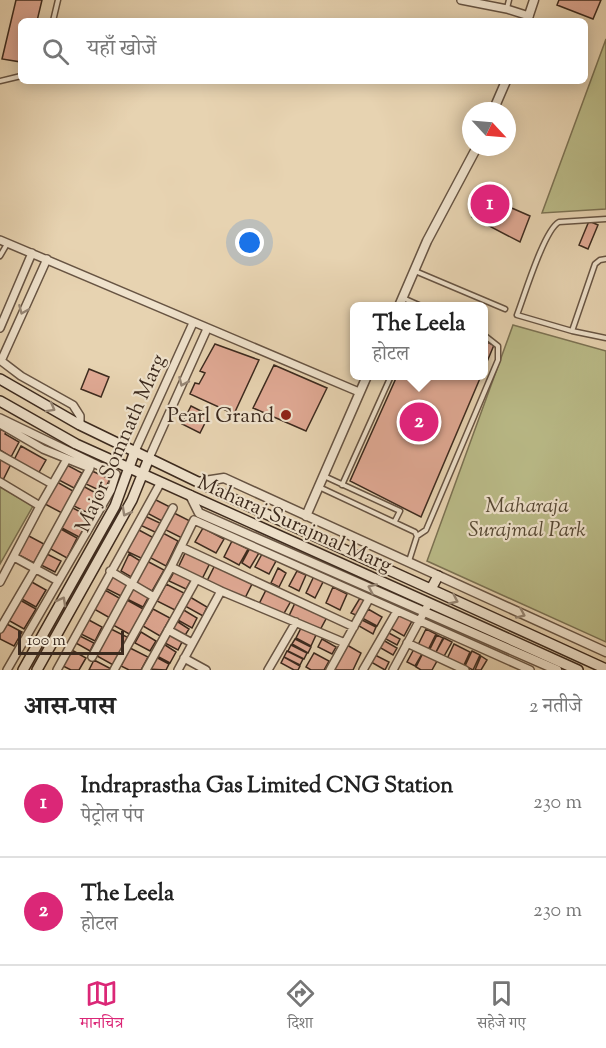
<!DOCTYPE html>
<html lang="hi">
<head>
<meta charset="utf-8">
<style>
  :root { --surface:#fff; --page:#f2f2f2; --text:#222; --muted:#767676; --line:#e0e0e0; --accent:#db2777 }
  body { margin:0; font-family:"Sorts Mill Goudy","Noto Serif Devanagari",serif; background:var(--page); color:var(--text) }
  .compass { position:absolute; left:462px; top:102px; width:54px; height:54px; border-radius:50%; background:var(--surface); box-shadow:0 3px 15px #0003; rotate:116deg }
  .scale { position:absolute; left:18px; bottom:15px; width:106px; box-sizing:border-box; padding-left:6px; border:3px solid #3c2a1e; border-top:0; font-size:16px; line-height:21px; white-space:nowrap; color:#3c2a1e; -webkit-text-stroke:4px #efe2cc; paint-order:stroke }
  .you { position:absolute; left:250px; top:243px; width:21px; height:21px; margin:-15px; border:4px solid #fff; border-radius:50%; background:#1a73e8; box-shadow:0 0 0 9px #1a73e833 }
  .badge { display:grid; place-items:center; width:39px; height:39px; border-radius:50%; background:var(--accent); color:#fff; font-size:20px; font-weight:700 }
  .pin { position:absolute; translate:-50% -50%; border:3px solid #fff; box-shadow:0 2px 6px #0006 }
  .popup { position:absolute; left:350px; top:302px; width:138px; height:78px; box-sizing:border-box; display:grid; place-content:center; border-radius:9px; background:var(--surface); filter:drop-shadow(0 2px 4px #0005); font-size:20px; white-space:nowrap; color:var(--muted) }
  .popup b { font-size:22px; color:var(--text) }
  .popup::after { content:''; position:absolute; left:50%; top:100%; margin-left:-12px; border:12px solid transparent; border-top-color:var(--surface) }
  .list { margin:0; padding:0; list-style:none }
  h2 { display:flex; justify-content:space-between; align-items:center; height:78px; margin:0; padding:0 24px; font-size:26px }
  h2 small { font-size:20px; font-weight:400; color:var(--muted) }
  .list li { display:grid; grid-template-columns:39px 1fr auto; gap:18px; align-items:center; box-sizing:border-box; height:108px; padding:0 24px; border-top:2px solid var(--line) }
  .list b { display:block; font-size:22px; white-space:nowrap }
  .list p { margin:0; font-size:20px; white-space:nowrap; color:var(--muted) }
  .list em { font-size:20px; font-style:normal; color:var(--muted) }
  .icon { flex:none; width:33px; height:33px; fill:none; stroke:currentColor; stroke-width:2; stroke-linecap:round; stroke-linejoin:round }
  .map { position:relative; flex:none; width:606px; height:670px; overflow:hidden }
  .search { position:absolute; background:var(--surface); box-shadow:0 3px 15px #0003; left:18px; right:18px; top:18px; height:66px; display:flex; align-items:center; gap:15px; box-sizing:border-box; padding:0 21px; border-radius:9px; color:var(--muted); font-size:22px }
  .sheet { height:294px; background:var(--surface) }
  nav { display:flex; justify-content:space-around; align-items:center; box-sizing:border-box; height:84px; border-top:2px solid var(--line); background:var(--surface); font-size:16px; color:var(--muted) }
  nav a { display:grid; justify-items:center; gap:3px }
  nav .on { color:var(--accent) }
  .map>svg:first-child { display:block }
</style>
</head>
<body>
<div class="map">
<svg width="606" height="670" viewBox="0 0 606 670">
  <rect width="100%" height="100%" fill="#e7d3b1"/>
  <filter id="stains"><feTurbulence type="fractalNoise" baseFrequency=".00333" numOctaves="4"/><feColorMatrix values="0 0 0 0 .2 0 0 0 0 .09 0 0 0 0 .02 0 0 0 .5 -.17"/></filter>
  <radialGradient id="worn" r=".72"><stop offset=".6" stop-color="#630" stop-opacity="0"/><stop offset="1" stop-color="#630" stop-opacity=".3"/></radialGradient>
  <!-- green -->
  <path fill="#babb88" stroke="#7b7253" stroke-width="1.5" d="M606,39V209L542,213Z
    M513,325L606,351V642L427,561Z
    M0,487L33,506L0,564Z"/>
  <!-- building -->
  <path fill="#e0a994" stroke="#3c2a1e" stroke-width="1.5" d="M16,0H42L37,21H21V62L2,59Z
    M559,0H601L593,19L557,5Z
    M482,195L530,216L520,242L472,217Z
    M589,221L598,225L588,249L579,245Z
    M484,341L494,345L484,369Z
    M215,344L259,360L234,414L190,394L195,383L199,384L205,373L200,371Z
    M274,365L327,388L306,431L253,408Z
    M89,369L109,377L101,397L81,389Z
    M397,376H481L421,517L350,481Z
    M191,406L209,415L200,433L182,424Z
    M0,429L6,432L5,434L19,442L11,457L0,450Z
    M21,446L46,460L38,474L14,460Z
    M0,458L11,464L3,480L0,479Z
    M65,464L82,473L74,488L57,479Z
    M92,471L110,479L103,492L86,484Z
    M57,482L73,491L62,513L45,504Z
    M83,486L103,497L92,515L72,505Z
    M154,499L170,507L162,521L147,513Z
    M71,507L90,517L79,537L60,527Z
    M172,512L190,521L182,538L164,529Z
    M145,516L162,524L157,533L140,525Z
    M59,528L77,538L67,558L49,548Z
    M203,528L224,539L216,553L195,542Z
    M137,529L154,538L143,559L126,551Z
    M161,532L178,541L166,566L149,557Z
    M27,535L44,544L34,563L17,554Z
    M232,541L248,549L239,565L224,557Z
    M250,548L259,553L250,568L242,563Z
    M186,551L210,563L202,579L178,568Z
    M45,553L61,561L55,572L39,564Z
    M129,554L142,562L133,578L121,571Z
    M262,554L276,561L269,574L255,567Z
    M145,560L164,570L152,591L134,582Z
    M215,565L252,584L245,598L207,581Z
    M278,568L286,573L279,587L271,583Z
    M297,571L306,575L299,591L289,586Z
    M174,572L191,580L186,589L169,581Z
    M112,576L128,584L121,596L105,588Z
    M314,576L323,582L315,598L306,593Z
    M30,581L46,590L36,607L20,598Z
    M166,584L184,593L175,610L157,601Z
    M133,587L149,596L143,607L127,599Z
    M333,587L347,594L340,610L326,603Z
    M105,590L121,599L110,618L94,609Z
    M266,590L291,601L283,615L259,604Z
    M190,597L207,607L203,616L185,606Z
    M360,598L366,602L358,616L351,613Z
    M20,600L36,609L24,629L8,620Z
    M127,600L145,610L131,635L113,625Z
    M295,603L327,617L320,630L289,616Z
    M153,609L170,618L160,636L143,626Z
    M182,609L197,618L192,628L176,619Z
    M368,609L382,617L377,626L362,618Z
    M398,614L412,621L404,636L390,628Z
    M87,619L102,627L95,641L79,633Z
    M175,620L189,629L184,637L170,629Z
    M362,620L376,627L373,634L359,626Z
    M5,623L22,632L14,646L0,639V632Z
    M301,628L316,635L311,646L296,638Z
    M111,629L129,638L115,666L97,656Z
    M426,629L436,634L428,650L418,645Z
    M141,632L156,641L150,651L135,643Z
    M168,632L183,640L178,650L163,642Z
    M387,632L400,639L397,645L384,638Z
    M78,635L94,643L90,651L74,642Z
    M437,635L443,638L435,654L429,651Z
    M444,638L452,642L443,658L435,654Z
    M295,639L311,647L308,653L292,644Z
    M322,639L336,647L332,654L318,647Z
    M383,640L397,648L393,655L379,647Z
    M162,643L176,652L170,663L155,655Z
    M454,644L470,652L463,667L447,659Z
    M291,645L307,653L304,659L288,651Z
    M347,645L361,653L353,670H334Z
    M130,648L148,657L141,670H129L121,666Z
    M70,649L86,658L79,670H71L61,665Z
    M414,649L422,654L415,666L407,662Z
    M287,651L303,659L300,665L284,657Z
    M472,651L480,655L473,670L465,666Z
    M314,653L329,661L324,670H311L306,667Z
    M423,653L437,661L432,670H421L416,667Z
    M375,655L389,662L385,670L371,662Z
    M154,656L169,664L166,670L147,669Z
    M481,656L487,660L481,670H475Z
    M284,657L300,666L298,670H294L281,663Z
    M94,660L113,670H89Z"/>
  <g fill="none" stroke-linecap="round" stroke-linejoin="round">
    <defs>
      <path id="service" d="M507,8L509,0
        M53,21L58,0
        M0,81L21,76
        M606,219L559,222C544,230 524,297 517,315L572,331L606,338
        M0,256L7,244
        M415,271L505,309
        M403,298L421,306
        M572,331L595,264L600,260L606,259
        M324,476L400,511L395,521
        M342,485L391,376
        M319,487L415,532L417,536L409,561
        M417,536L426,530L498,360V346L484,335"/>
      <path id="minor" d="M461,0L507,9L529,16
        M0,240L359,392
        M0,328L32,253
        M0,360L21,376L73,405L80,416V425
        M1,361L47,259
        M0,418L116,474L111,490L7,670
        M0,424L43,449L90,468L35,569L0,629
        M135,451L193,323
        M0,455L52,484
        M149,458L207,329
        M0,482L40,506
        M181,547L354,627
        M14,557L58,581
        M171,567L221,591L345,643
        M110,571L154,597
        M0,582L40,506L67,459
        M168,630L192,643
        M407,643L465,670
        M92,657L173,508
        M184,658L206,670
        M57,670L161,482
        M114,670L171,567L194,520L530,670
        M146,670L196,580
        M178,670L221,591
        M268,670L296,622
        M330,670L369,599
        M363,670L397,611
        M393,670L429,603"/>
      <path id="tertiary" d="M527,21L534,0
        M493,111L506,81
        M399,306L427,241L477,147
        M198,482L224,478L606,652
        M190,495L199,513L557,670
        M306,516L367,376"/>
      <path id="secondary" d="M0,379L80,425L231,498L606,669
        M0,401L76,444L578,670
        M431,589L438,576
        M23,670L115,506L135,451
        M37,670L132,500L149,458"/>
    </defs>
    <!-- service casing -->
    <use href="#service" stroke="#675443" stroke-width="7"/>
    <!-- minor casing -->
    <use href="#minor" stroke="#675443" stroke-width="10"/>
    <!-- tertiary casing -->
    <use href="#tertiary" stroke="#675443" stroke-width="11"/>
    <!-- secondary casing -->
    <use href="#secondary" stroke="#3c2a1e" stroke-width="12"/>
    <!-- service -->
    <use href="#service" stroke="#efe2cc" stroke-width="4"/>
    <!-- minor -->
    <use href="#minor" stroke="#efe2cc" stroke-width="7"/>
    <!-- tertiary -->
    <use href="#tertiary" stroke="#efe2cc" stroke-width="8"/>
    <!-- secondary -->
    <use href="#secondary" stroke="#efe2cc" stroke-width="9"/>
  </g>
  <!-- one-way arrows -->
  <defs><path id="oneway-chevron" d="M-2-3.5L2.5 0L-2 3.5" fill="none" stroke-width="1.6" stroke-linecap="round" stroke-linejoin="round" transform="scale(1.5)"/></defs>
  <g stroke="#968675">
    <use href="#oneway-chevron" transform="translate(23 310) rotate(113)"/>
    <use href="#oneway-chevron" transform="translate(183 382) rotate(114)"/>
    <use href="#oneway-chevron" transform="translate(51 408) rotate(29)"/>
    <use href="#oneway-chevron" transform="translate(126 512) rotate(119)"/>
    <use href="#oneway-chevron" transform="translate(372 588) rotate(-156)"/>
    <use href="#oneway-chevron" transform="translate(454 600) rotate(25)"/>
    <use href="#oneway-chevron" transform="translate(62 601) rotate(-61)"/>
    <use href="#oneway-chevron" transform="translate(521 614) rotate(24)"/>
  </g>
  <!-- markers -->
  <circle fill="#8f2418" stroke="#efe2cc" stroke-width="2" cx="286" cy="415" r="6"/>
  <g text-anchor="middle" stroke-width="4.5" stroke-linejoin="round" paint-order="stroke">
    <!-- poi labels -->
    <g font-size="21" fill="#3c2a1e" stroke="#efe2cc" text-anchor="end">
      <text x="274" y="422">Pearl Grand</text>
    </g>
    <!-- street labels -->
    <g font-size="21" fill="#3c2a1e" stroke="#efe2cc">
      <text transform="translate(120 443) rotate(-66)" y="7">Major Somnath Marg</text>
      <text transform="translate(295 523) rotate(24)" y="7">Maharaj Surajmal Marg</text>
    </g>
    <!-- park labels -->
    <g font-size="21" font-style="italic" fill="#554733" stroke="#efe2cc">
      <text x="527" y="512">Maharaja<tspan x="527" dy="24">Surajmal Park</tspan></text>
    </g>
  </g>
  <rect width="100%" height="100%" filter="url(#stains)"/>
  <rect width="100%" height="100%" fill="url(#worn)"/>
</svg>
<svg class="compass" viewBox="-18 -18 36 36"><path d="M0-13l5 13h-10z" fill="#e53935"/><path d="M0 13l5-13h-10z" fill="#767676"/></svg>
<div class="scale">100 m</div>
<div class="you"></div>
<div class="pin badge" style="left:490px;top:204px">1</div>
<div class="pin badge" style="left:419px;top:422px">2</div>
<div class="popup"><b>The Leela</b>होटल</div>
<div class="search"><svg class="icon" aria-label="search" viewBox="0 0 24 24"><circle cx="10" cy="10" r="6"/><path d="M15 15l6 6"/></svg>यहाँ खोजें</div>
</div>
<section class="sheet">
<h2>आस-पास<small>2 नतीजे</small></h2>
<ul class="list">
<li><span class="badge">1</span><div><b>Indraprastha Gas Limited CNG Station</b><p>पेट्रोल पंप</p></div><em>230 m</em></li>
<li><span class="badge">2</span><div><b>The Leela</b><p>होटल</p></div><em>230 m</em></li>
</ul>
</section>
<nav>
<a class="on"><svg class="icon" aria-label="map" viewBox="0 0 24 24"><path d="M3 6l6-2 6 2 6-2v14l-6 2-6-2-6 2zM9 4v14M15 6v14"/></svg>मानचित्र</a>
<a><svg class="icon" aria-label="directions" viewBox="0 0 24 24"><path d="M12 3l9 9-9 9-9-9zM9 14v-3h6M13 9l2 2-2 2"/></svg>दिशा</a>
<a><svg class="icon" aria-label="saved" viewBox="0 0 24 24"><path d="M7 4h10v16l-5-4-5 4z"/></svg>सहेजे गए</a>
</nav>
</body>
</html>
